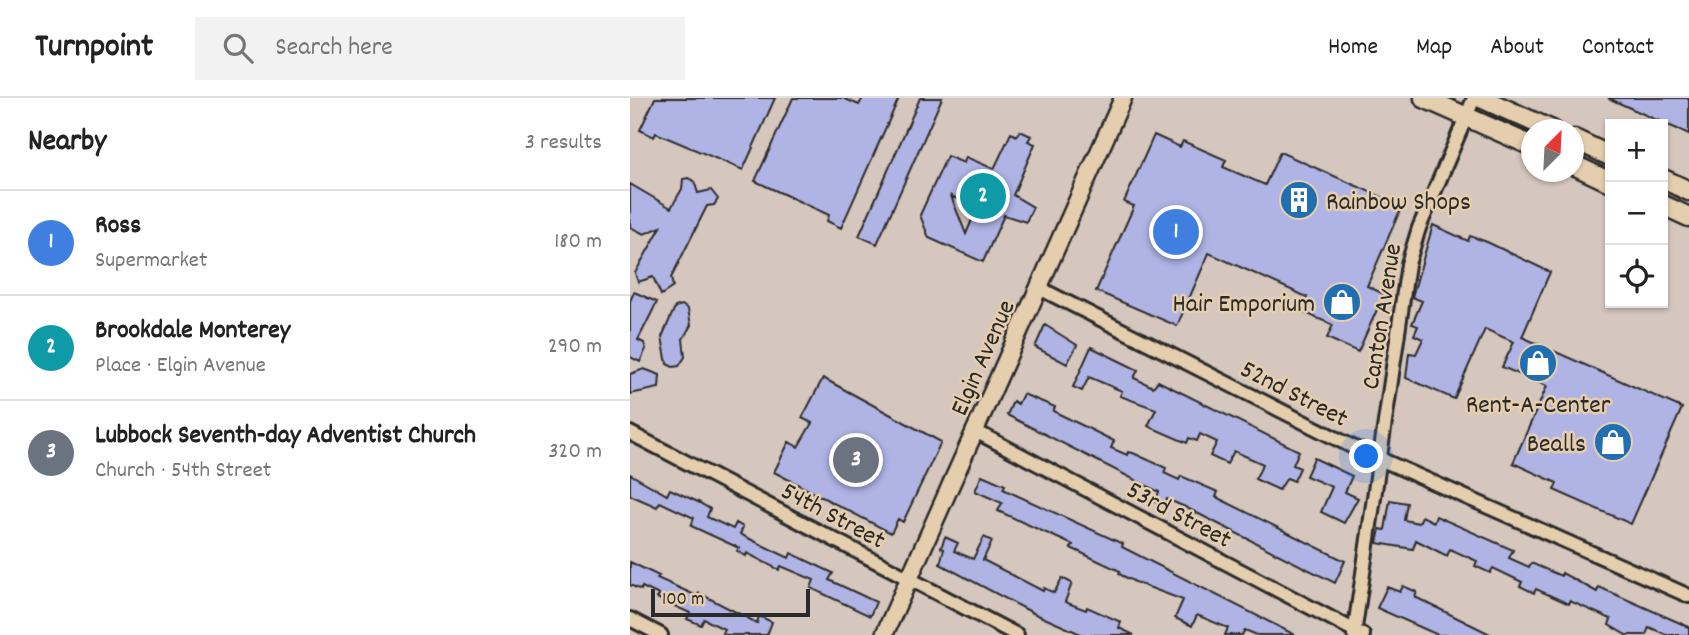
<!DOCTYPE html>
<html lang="en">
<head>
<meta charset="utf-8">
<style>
  :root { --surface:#fff; --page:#f2f2f2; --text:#222; --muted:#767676; --line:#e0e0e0; --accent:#d93025 }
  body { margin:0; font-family:Dekko,sans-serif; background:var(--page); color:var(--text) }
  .controls { position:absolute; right:21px; top:21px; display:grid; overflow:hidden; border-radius:0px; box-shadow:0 2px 5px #0004 }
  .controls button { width:63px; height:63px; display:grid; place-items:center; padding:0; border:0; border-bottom:2px solid var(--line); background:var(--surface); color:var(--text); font:35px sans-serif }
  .compass { position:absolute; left:891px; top:21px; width:63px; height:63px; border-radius:50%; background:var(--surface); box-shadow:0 2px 5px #0004; rotate:24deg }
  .scale { position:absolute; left:21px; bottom:18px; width:159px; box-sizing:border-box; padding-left:7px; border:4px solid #2b2b2b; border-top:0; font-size:19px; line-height:24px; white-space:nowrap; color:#2b2b2b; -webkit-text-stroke:5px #e5ceae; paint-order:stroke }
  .you { position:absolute; left:737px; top:359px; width:24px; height:24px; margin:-18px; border:5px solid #fff; border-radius:50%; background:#1a73e8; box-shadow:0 0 0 10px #1a73e833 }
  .badge { display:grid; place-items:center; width:46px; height:46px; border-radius:50%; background:var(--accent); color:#fff; font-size:23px; font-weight:700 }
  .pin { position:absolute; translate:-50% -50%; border:4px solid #fff; box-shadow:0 2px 7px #0006 }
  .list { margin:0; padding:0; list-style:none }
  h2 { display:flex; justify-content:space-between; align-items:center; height:91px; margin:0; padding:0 28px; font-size:30px }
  h2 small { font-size:23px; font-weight:400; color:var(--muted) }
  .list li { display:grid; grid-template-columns:46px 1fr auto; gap:21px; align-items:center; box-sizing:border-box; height:105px; padding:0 28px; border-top:2px solid var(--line) }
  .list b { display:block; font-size:26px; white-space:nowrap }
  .list p { margin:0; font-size:23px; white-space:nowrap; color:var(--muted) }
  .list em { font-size:23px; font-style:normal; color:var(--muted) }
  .icon { flex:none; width:38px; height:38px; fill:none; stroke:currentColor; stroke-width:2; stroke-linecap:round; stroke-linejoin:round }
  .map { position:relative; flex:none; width:1059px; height:537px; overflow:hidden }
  header { display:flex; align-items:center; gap:42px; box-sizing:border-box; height:98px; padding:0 35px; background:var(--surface); border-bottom:2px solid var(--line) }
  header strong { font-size:33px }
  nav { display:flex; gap:38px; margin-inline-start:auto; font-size:24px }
  .search { width:490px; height:63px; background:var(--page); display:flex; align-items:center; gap:18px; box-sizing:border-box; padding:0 24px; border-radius:0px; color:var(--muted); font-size:26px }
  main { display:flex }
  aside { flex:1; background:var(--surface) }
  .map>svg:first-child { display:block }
</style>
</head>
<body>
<header>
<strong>Turnpoint</strong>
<div class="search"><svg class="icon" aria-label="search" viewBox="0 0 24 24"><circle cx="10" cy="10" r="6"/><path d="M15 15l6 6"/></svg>Search here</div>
<nav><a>Home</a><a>Map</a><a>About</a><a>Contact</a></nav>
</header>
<main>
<aside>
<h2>Nearby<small>3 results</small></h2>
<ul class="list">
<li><span class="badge" style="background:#3f7fe0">1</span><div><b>Ross</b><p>Supermarket</p></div><em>180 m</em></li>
<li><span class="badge" style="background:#0f9aa8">2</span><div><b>Brookdale Monterey</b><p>Place · Elgin Avenue</p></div><em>290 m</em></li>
<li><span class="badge" style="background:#6b7280">3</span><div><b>Lubbock Seventh-day Adventist Church</b><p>Church · 54th Street</p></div><em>320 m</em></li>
</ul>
</aside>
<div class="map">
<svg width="1059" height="537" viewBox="0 0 1059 537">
  <rect width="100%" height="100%" fill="#d5c6be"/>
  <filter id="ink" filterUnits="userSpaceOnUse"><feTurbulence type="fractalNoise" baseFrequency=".0143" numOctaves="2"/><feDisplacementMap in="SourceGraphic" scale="14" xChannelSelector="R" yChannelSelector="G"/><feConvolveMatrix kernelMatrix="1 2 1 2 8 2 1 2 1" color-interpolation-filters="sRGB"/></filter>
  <g filter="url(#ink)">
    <!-- building -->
    <path fill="#afb4e5" stroke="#2b2b2b" stroke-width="2" fill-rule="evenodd" d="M25,0H145L113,72L26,35L24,39L10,32Z
      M163,0H213L229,7L233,0H269L211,130L197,123L199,117L125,83Z
      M290,0H312L247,146L229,138Z
      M978,0H1059V36L1031,24Z
      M390,33L401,38L398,43L405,46L383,97L403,109L396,124L374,117L353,164L299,140L290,117L317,58L334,65L336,59L364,71L381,35L387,38ZM321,98L347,110L336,136Z
      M524,37L550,49L553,43L596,62L593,69L635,87L650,54L772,108L737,188L754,196L728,254L697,240L703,227L671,213L677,199L579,155L547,228L466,193L504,108L494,104Z
      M58,80L64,83L68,95L81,92L88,101L84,107L77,108L41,180L43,189L31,197L23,179L8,184L5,175L31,129L14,136L0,129V86L41,110L52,91L53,81Z
      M803,127L838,143L840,138L857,144L920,174L892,239L1052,310L1001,426L924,392L927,385L883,365L917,288L872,269L884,244L855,231L824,301L776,280L779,255L786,256L793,241L784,237L788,228L782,226L792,203L782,199Z
      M4,194L27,204L8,242L14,245L16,251L10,264L0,259V203Z
      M52,207L58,211L61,227L53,241L55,259L49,268L43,269L37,266L32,239L45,209Z
      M415,227L447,247L437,266L405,249Z
      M461,249L508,272L504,280L523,289L528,283L669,353L663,367L670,370L664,383L657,380L649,392L625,381L633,366L604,353L597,366L580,358L587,344L570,336L567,343L559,340L557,345L518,328L526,311L490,298L492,293L459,279L452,293L443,289Z
      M14,271L30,277L29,290L0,296V276Z
      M193,280L311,344L273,424L268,421L261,435L144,374L159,344L168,349L182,325L172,320Z
      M393,296L425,309L423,313L484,343L481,350L497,357L498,354L503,355L536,370L534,375L549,382L551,378L588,394L586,399L715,463L705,485L555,409L537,401L534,408L525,404L529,394L377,317L383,303L388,306Z
      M684,360L722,378L715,394L728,400L714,425L691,414L702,389L676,378Z
      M0,376L37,397L40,391L68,404L80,411L77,419L103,431L106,425L113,429L110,436L134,448L159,460L161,455L203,475L199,482L246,504L240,518L181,490L184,482L151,468L149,472L117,455L116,458L107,453L109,450L61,428L64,420L30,404L27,409L0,397Z
      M352,377L375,387L373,391L493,446L492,449L665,537H627L615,532L612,537H595L598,530L567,517L562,528L545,520L553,502L505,484L489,476L490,473L441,450L443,447L368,413L372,405L345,393Z
      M760,402L777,405L774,422L789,425L792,418L804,424L806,418L883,452L879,460L899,469L901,465L931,478L932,475L967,494L969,489L1059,529V537H1037L1019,529L1016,537H996L979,527L981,521L940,503L939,506L906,491L904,495L890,488L892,484L863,470L860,475L845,468L847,463L820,451L817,458L786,442L783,451L747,445L750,431L755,432Z
      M315,439L328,445L324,453L343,461L354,439L362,443L353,462L413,493L414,490L424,495L432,480L442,485L435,504L456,512L457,509L491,524L489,530L504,537H453L403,515L310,466L314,451L311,450Z
      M0,464L29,478L27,480L67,498L69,495L127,525L129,518L142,524L137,537H96L92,535L94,531L74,521L71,527L57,521L60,515L27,500L29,497L12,489L11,492L0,487Z
      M773,488L787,494L785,499L862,537H808L747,510L757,489L770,494Z"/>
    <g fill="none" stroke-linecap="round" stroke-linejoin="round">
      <defs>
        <path id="minor" d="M409,190L723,349L1059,498
          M345,333L733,537
          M0,335L387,537
          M0,521L31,537
          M724,537L778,166L789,130L844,0"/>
        <path id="tertiary" d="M254,537L493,0"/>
        <path id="secondary" d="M794,0L902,48
          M851,0L922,32
          M944,41L980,58
          M944,67L980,84
          M1033,81L1059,93
          M1033,107L1059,119"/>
      </defs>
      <!-- minor casing -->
      <use href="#minor" stroke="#2b2b2b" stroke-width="18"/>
      <!-- tertiary casing -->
      <use href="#tertiary" stroke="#2b2b2b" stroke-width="21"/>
      <!-- secondary casing -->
      <use href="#secondary" stroke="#2b2b2b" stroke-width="23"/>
      <!-- minor -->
      <use href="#minor" stroke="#e5ceae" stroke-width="12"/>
      <!-- tertiary -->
      <use href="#tertiary" stroke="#e5ceae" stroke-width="16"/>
      <!-- secondary -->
      <use href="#secondary" stroke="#e5ceae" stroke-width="18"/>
    </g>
  </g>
  <!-- icons -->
  <defs>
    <symbol id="building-disc" viewBox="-11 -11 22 22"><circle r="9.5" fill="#1f6fb2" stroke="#e5ceae"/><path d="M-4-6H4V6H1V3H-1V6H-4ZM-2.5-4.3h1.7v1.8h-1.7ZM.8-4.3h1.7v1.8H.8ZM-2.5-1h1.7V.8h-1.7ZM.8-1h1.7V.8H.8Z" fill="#fff"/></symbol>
    <symbol id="shop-disc" viewBox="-11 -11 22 22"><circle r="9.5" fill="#1f6fb2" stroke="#e5ceae"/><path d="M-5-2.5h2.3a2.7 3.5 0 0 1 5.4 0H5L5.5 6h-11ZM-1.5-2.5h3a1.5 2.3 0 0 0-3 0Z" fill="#fff"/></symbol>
  </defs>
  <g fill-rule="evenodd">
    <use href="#building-disc" x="647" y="80" width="44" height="44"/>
    <use href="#shop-disc" x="690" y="182" width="44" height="44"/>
    <use href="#shop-disc" x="886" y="243" width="44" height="44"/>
    <use href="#shop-disc" x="961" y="322" width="44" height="44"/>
  </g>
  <g text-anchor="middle" stroke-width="5" stroke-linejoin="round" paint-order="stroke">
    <!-- poi labels -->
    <g font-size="26" fill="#2b2b2b" stroke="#e5ceae" text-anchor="end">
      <text x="696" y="111" text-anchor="start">Rainbow Shops</text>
      <text x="685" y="213">Hair Emporium</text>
      <text x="908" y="314" text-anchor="middle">Rent-A-Center</text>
      <text x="956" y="353">Bealls</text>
    </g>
    <!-- street labels -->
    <g font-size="26" fill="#2b2b2b" stroke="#e5ceae">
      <text transform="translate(750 218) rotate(-81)" y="9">Canton Avenue</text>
      <text transform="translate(351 259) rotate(-66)" y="9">Elgin Avenue</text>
      <text transform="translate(665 294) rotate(27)" y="9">52nd Street</text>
      <text transform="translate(550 415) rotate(28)" y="9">53rd Street</text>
      <text transform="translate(204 416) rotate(28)" y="9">54th Street</text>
    </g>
  </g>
</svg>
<div class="controls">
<button>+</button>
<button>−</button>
<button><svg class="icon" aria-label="locate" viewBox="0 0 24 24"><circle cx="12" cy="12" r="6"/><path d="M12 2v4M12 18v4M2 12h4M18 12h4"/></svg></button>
</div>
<svg class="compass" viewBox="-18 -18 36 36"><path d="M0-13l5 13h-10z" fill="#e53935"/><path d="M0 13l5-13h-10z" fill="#767676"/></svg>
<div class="scale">100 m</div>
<div class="you"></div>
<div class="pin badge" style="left:546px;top:134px;background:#3f7fe0">1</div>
<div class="pin badge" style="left:353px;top:98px;background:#0f9aa8">2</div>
<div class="pin badge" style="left:226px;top:362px;background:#6b7280">3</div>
</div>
</main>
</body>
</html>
